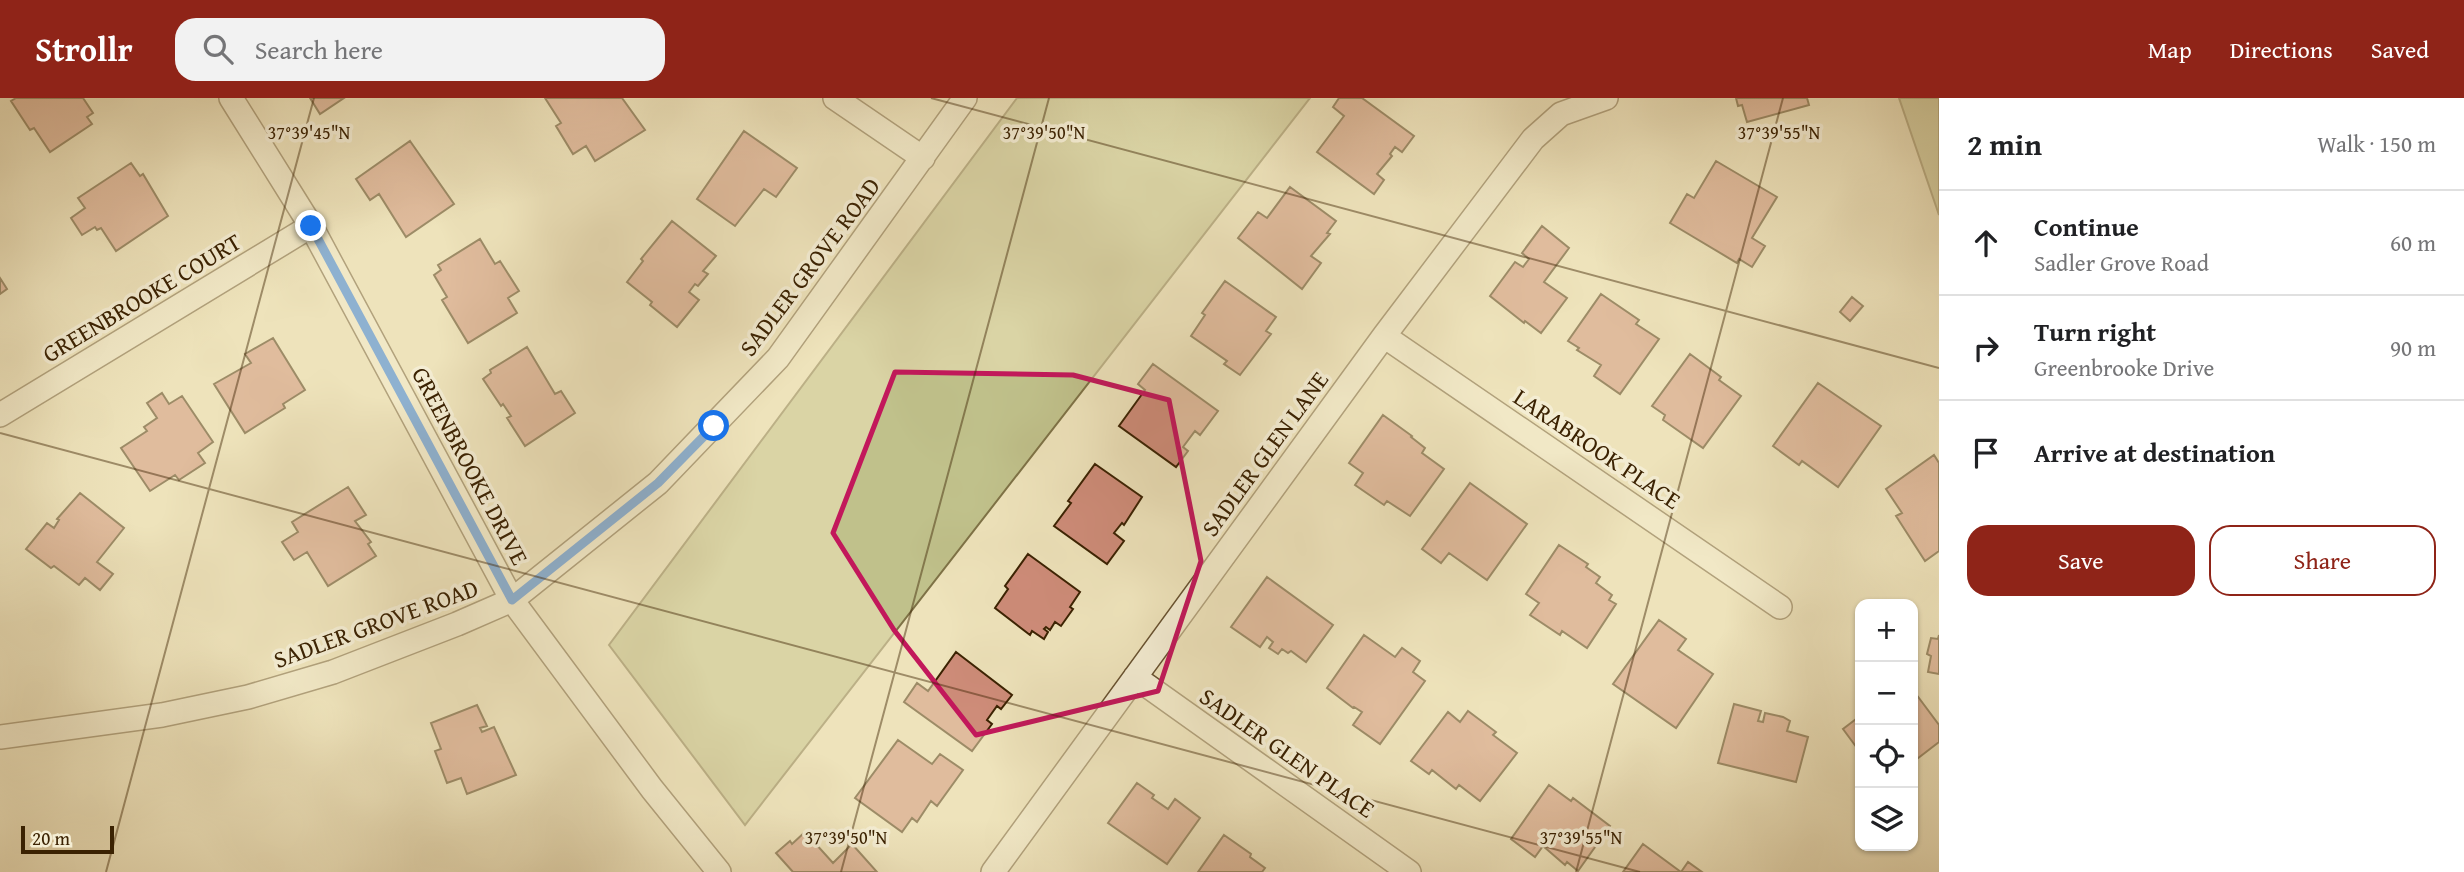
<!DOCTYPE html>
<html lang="en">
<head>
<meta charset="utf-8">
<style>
  :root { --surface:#fff; --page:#f2f2f2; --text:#202124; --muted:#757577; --line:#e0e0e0; --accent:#8f2418 }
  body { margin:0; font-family:"Gentium Book Plus",serif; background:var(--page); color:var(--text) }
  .controls { position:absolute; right:21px; bottom:21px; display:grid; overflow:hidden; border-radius:14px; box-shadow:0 2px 5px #0004 }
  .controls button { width:63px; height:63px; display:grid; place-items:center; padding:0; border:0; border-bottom:2px solid var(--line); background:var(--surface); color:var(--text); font:35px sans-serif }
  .scale { position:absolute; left:21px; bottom:18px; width:93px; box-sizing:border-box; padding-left:7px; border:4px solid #3b2202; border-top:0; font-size:19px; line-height:24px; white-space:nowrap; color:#3b2202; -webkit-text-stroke:5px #f4edd3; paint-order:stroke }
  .stop { position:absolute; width:21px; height:21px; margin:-16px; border:5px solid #1a73e8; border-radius:50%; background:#fff }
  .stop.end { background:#1a73e8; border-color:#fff; box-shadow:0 2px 7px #0008 }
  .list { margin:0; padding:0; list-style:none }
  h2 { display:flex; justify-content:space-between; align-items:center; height:91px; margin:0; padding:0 28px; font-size:30px }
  h2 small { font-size:23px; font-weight:400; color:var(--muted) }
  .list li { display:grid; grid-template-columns:46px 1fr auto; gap:21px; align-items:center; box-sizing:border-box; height:105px; padding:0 28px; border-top:2px solid var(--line) }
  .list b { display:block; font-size:26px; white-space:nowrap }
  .list p { margin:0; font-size:23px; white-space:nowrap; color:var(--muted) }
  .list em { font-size:23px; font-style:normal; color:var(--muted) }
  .actions { display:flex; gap:14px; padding:21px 28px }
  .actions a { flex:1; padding:16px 0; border:2px solid var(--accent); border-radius:21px; text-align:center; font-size:24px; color:var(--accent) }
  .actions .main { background:var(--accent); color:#fff }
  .icon { flex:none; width:38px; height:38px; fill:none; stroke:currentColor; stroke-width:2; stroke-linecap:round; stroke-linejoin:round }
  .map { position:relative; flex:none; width:1939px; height:774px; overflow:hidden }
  header { display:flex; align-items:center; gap:42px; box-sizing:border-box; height:98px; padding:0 35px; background:var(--accent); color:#fff }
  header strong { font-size:33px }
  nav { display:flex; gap:38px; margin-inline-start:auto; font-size:24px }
  .search { width:490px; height:63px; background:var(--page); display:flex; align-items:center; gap:18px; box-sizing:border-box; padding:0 24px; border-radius:21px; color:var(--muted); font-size:26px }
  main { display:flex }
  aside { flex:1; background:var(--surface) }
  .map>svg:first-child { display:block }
</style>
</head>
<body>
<header>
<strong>Strollr</strong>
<div class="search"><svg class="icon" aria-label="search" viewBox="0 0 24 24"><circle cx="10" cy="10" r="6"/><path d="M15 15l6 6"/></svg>Search here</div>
<nav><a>Map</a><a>Directions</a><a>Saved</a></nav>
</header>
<main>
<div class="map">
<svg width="1939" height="774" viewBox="0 0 1939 774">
  <rect width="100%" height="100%" fill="#eee3bb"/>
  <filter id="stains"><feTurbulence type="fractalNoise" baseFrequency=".00286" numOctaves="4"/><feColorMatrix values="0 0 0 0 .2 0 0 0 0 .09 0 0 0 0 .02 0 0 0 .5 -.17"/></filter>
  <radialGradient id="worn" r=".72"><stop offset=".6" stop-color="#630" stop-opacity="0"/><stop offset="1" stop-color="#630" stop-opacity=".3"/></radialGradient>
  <!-- green -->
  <path fill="#c0c18b" stroke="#7e7246" stroke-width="2" d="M1017,0H1310L745,727L609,547Z
    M1899,0H1939V117Z"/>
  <!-- building -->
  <path fill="#ce8c79" stroke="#3b2202" stroke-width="2" d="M16,0H83L93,15L87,19L92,26L50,54L34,30L30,32L11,3Z
    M310,0H344L320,16Z
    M545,0H622L645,32L595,63L586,48L573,56L556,28L561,25Z
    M1339,0H1362L1414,38L1402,54L1395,49L1390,56L1392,58L1377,76L1384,82L1374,96L1317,54L1344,18L1333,9Z
    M1736,0H1807L1809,7L1747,24L1742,7L1738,8Z
    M744,33L797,70L776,99L764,91L735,128L697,101Z
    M410,43L454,106L406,139L379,96L370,102L356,81Z
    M1716,63L1777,99L1752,140L1765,148L1752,169L1739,161L1737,165L1670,125L1687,96L1694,100Z
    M131,65L140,78L143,76L168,118L116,153L101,130L97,132L95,129L82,137L71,120L85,110L78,100Z
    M1290,89L1336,123L1327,135L1330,136L1311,158L1321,165L1302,191L1238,140L1258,114L1267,120Z
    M672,123L716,158L703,173L708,176L698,188L695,186L689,194L699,202L677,229L650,207L652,204L627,184L643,163L641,161Z
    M1542,128L1569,150L1544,184L1567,200L1541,235L1525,223L1524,225L1490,198L1515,164L1523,169L1529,161L1522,155Z
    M480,141L495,166L500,163L519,193L508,200L517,215L468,245L442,202L447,199L434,177L441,172L438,167Z
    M0,180L7,191L0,196Z
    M1225,183L1276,219L1266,233L1271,236L1240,277L1224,266L1227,263L1191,238L1205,217L1202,215Z
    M1601,196L1639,222L1636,226L1659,241L1620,296L1594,278L1601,267L1577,252L1579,250L1568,243Z
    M1852,199L1863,208L1850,223L1840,214Z
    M273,240L305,292L283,306L285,310L245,335L214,286L251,265L245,256Z
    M527,249L555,296L561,293L575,315L525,348L507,320L511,318L503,306L501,308L483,281L491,275L490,272Z
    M1690,256L1721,279L1719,282L1741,298L1703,350L1663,322L1665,317L1652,308Z
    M1153,266L1218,313L1200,337L1195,333L1183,349L1188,353L1176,369L1119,328L1145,292L1138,286Z
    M1818,285L1881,328L1838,389L1802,363L1799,367L1773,348Z
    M162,295L169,306L182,298L213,344L198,355L205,365L179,382L175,377L150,393L121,350L147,333L144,329L157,320L147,305Z
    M1383,317L1412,338L1411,339L1425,350L1422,355L1444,371L1410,418L1387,403L1384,407L1355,387L1363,375L1349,365Z
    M1934,357L1939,365V453L1925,463L1896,418L1902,415L1886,391Z
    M1095,366L1142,399L1124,427L1122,425L1114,435L1124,443L1107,466L1054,428L1071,405L1068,403Z
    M1470,385L1527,426L1487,482L1449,455L1441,465L1422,451Z
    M348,389L366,417L355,423L371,444L368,446L376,458L328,488L307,454L294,462L282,444L298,434L292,424Z
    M80,395L124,430L97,464L113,476L100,492L85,480L79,487L54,468L51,470L26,451L47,425L54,430L59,422L57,421Z
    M1559,447L1588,466L1586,469L1600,479L1596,485L1612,497L1609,502L1616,506L1587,550L1562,533L1560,537L1530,517L1539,505L1526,496Z
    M1028,456L1080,494L1070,509L1073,511L1061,528L1055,524L1050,532L1046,529L1044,531L1048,534L1044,541L1032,533L1030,537L995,510L1008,491L1005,488Z
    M1267,479L1333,527L1306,564L1291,553L1288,555L1282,551L1278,556L1269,550L1273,544L1267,539L1260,549L1231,529Z
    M1659,522L1686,541L1678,552L1713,576L1676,630L1613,586Z
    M1364,537L1395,559L1402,550L1420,563L1413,574L1425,583L1380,646L1353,627L1362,614L1354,609L1353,610L1327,590Z
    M1939,537V576L1928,574L1931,558L1927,556L1931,540L1938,541Z
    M956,554L1012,597L1001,611L997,608L987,622L992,626L972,653L904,604L917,585L928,593Z
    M1913,592L1939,627V644L1913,664Z
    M1734,606L1761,613L1758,623L1763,624L1765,615L1783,619L1790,623L1787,633L1808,639L1796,684L1718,665Z
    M477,607L487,628L480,630L482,634L494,629L516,677L467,696L461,680L447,685L435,653L441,651L431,625Z
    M1468,613L1496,634L1493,637L1517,655L1480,703L1459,687L1456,691L1432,672L1429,676L1411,663L1448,614L1460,624Z
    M1860,618V654L1843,631Z
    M898,642L932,666L940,656L963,672L937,708L931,703L917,724L912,720L902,734L855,700Z
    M1137,685L1154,697L1152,700L1168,711L1175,701L1200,720L1167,766L1108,725Z
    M1549,687L1571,703L1573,700L1610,728L1578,773L1567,764L1565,767L1543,748L1535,759L1511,741Z
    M805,734L833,765L852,746L877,774H793L776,755L790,743L792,746Z
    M1224,737L1251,756L1250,759L1265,770L1262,774H1198Z
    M1643,746L1681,774L1688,764L1702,774H1623Z"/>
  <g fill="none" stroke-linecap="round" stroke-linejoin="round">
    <defs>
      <path id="minor" d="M231,0L311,128L512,502L652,691L719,774
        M835,0L923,60
        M1384,238L1780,509
        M0,317L311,128
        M1135,579L1409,774
        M0,639L162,617L248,599L333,574L457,526L512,502L658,385L778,260L965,0
        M993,774L1384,238L1533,41L1561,16L1606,0"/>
    </defs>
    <!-- minor casing -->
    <use href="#minor" stroke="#685230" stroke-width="26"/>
    <!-- minor -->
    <use href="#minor" stroke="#f4edd3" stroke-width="23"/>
  </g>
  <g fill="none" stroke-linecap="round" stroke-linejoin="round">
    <!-- route -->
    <path stroke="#1a73e8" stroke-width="9" d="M311,128L512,502L658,385L714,328"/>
  </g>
  <!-- marked area -->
  <path d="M0 0H1939V774H0ZM895,274L1073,277L1169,302L1201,463L1158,593L976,637L894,532L833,435Z" fill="#eee3bb" fill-opacity=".55" fill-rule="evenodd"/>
  <path fill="none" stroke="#c2185b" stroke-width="5" stroke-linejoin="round" d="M895,274L1073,277L1169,302L1201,463L1158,593L976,637L894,532L833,435Z"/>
  <!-- ticks -->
  <path fill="none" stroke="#3b2202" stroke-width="2" stroke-opacity="0.45" d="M931,0L1939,270M0,335L1640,774M106,774L314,0M841,774L1049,0M1576,774L1783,0"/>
  <g text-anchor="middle" stroke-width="7" stroke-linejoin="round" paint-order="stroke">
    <!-- street labels -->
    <g font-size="24" fill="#3b2202" stroke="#f4edd3">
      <text transform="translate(810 169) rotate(-53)" y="8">SADLER GROVE ROAD</text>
      <text transform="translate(142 200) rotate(-31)" y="8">GREENBROOKE COURT</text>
      <text transform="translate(1597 351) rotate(34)" y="8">LARABROOK PLACE</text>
      <text transform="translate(1265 356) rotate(-54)" y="8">SADLER GLEN LANE</text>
      <text transform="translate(470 368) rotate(62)" y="8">GREENBROOKE DRIVE</text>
      <text transform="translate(376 526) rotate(-20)" y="8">SADLER GROVE ROAD</text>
      <text transform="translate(1287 655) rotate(35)" y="8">SADLER GLEN PLACE</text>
    </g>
  </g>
  <g font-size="18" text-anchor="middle" fill="#3b2202" stroke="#f4edd3" stroke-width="7" stroke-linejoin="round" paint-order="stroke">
    <text x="309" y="41">37°39'45"N</text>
    <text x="1044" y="41">37°39'50"N</text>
    <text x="1779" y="41">37°39'55"N</text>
    <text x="846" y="746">37°39'50"N</text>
    <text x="1581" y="746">37°39'55"N</text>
  </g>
  <rect width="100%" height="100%" filter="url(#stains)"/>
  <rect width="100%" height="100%" fill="url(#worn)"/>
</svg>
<div class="controls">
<button>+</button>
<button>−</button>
<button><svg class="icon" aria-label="locate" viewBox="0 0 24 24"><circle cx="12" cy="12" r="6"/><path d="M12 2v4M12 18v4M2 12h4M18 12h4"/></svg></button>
<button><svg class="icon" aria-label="layers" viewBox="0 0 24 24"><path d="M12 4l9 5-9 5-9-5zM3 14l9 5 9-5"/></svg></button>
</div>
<div class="scale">20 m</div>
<div class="stop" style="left:714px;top:328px"></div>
<div class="stop end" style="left:311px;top:128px"></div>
</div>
<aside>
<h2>2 min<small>Walk · 150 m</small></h2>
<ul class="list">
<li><svg class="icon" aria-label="ahead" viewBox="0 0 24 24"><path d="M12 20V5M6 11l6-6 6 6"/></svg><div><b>Continue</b><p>Sadler Grove Road</p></div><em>60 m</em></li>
<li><svg class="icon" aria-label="right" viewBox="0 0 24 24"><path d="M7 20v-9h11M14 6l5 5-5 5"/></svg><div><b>Turn right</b><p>Greenbrooke Drive</p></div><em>90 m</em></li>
<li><svg class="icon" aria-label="arrive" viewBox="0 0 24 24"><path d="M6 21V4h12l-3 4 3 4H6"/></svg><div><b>Arrive at destination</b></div></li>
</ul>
<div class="actions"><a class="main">Save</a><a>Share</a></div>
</aside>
</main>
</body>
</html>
